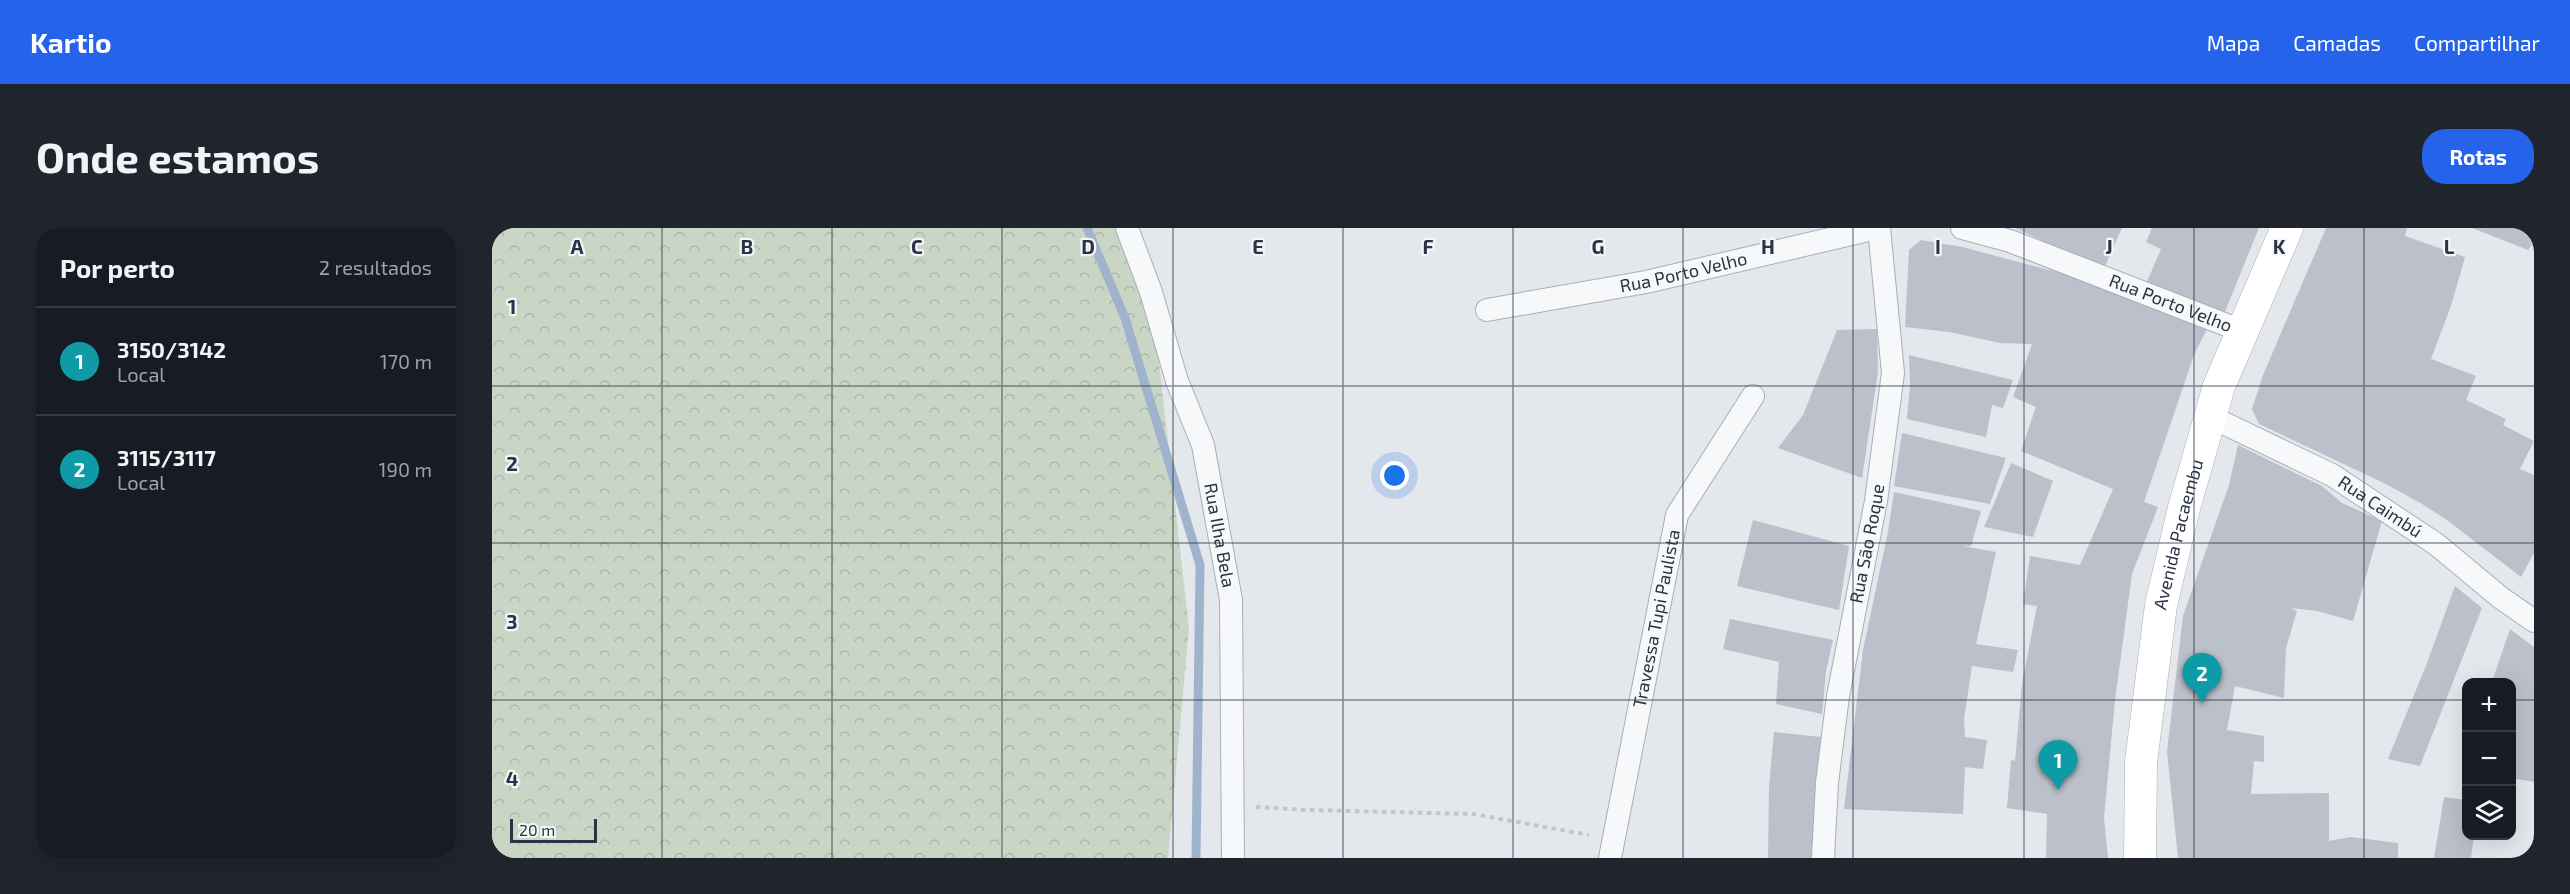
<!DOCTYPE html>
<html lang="pt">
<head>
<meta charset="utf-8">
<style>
  :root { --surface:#171b24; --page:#20242c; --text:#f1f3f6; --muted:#9ea1a6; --line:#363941; --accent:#2563eb }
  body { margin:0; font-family:"Exo 2",sans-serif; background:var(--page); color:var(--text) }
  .controls { position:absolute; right:18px; bottom:18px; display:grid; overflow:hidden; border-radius:12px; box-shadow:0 6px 24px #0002 }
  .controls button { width:54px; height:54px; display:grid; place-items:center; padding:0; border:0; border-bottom:2px solid var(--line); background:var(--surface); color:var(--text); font:30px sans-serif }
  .scale { position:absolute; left:18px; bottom:15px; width:87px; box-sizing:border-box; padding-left:6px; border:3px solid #2b3445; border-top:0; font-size:16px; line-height:21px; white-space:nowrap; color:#2b3445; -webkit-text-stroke:4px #f4f6f9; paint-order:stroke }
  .you { position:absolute; left:903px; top:248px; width:21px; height:21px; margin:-15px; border:4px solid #fff; border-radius:50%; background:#1a73e8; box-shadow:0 0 0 9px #1a73e833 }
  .badge { display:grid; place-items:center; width:39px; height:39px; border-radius:50%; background:var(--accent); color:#fff; font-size:20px; font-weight:700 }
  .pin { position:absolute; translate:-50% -50px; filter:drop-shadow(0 2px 3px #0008) }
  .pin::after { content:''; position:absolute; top:32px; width:21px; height:18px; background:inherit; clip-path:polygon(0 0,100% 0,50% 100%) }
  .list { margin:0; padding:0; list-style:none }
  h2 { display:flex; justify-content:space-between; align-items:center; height:78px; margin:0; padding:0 24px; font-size:26px }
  h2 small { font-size:20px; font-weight:400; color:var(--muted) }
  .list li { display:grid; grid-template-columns:39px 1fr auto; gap:18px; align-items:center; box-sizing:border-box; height:108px; padding:0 24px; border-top:2px solid var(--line) }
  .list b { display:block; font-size:22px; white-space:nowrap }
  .list p { margin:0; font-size:20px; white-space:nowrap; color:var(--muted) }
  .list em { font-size:20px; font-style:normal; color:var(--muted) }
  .icon { flex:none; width:33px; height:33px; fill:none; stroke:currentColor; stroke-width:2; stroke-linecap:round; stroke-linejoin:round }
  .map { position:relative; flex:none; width:2042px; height:630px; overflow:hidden; border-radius:24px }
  header { display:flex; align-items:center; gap:36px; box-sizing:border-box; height:84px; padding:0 30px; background:var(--accent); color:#fff }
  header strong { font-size:28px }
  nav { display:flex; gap:33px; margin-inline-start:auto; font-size:21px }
  .intro { display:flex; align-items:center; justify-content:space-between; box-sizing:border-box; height:144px; padding:0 36px }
  h1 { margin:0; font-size:42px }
  .button { padding:15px 27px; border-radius:24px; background:var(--accent); color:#fff; font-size:21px; font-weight:700 }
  main { display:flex; gap:36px; padding:0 36px }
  aside { flex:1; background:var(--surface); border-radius:24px; box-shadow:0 6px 24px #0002 }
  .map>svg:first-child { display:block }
</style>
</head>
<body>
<header>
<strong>Kartio</strong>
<nav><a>Mapa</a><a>Camadas</a><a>Compartilhar</a></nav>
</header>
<div class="intro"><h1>Onde estamos</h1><a class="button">Rotas</a></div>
<main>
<aside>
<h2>Por perto<small>2 resultados</small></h2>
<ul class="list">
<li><span class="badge" style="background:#0f9aa8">1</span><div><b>3150/3142</b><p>Local</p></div><em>170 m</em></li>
<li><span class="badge" style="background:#0f9aa8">2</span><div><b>3115/3117</b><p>Local</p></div><em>190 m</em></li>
</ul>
</aside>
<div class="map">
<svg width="2042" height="630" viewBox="0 0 2042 630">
  <defs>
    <pattern id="forest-crowns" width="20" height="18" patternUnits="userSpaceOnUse" patternTransform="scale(1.5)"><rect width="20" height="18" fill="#c9d6c5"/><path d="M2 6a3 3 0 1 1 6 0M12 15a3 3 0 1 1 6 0" fill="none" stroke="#adb8ab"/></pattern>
  </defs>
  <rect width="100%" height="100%" fill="#e4e7ec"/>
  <!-- forest -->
  <path fill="url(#forest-crowns)" d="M0,0H632L659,64L697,400L676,630H0Z"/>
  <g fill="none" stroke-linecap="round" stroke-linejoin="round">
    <!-- stream -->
    <path stroke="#9fb4cc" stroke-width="9" d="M595,0L633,90L708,337L704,630"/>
  </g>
  <!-- building -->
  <path fill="#bbc0ca" d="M1523,0H1630L1613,38L1572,23Z
    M1660,0H1767L1732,86L1654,56L1669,21L1654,14Z
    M1834,0H1915L1913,8L1973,29L1959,78L1939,131L1984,148L1974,172L2014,191L2011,197L2042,213L2028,241L2042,247V325L2029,349L1955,292L1930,276L1894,256L1767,196L1760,181L1771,147Z
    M1980,0H2042V14L2036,22Z
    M1429,12L1470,19L1565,44L1608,58L1716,99L1702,127L1652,274L1666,279L1640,346L1623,472L1612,590L1616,630H1554L1555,586L1515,580L1519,532L1523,533L1530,456L1545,378L1531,376L1538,328L1588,337L1621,261L1529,223L1544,179L1521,169L1540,116L1508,115L1457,104L1413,99L1417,22Z
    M1385,101L1386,144L1370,250L1286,220L1311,187L1345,102Z
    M1417,127L1521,152L1511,180L1500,177L1494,209L1415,191L1418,157Z
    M1410,205L1514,230L1498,276L1402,258Z
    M1746,217L1830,258L1850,275L1890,293L1861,393L1825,383L1799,380L1805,383L1794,420L1792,470L1743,458L1735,502L1772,508V534L1762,533L1759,566L1837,565V613L1859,609L1906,615V630H1686L1675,523L1691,388L1737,257Z
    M1519,235L1561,253L1541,309L1492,299Z
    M1402,264L1489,283L1479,318H1471L1504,324L1484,416L1526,422L1521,444L1480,438L1472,491L1473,509L1495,512L1491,541L1473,539L1471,586L1352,581L1371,422L1396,304Z
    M1261,292L1357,318L1347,382L1245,358Z
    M1963,358L1990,380L1928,538L1896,531L1935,435Z
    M1238,391L1341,412L1334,443L1330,486L1284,476L1287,434L1231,421Z
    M2018,401L2042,419V554L2020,550V454H2000Z
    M1282,504L1329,509L1319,630H1276L1277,559Z
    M1952,569L1974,572V608H1982L1979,630H1942Z"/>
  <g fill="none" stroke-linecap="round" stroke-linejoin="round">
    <defs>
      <g id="street">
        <path id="s1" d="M635,0L659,64L685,153L711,217L739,372L741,630"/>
        <path id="s2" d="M1470,0L1518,13L1750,103"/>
        <path id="s3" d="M995,82L1154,54L1385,0"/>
        <path id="s4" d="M1717,188L1840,247L1944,316L2009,370L2042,393"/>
        <path id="s5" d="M1118,630L1185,287L1261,168"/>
        <path id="s6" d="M1331,630L1335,555L1346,468L1384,273L1401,145L1387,0"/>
      </g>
      <g id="secondary">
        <path id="s7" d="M1648,630L1649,534L1669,377L1692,280L1727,158L1795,0"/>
      </g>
    </defs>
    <!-- street casing -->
    <use href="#street" stroke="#a9aeb7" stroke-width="24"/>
    <!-- secondary casing -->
    <use href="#secondary" stroke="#a9aeb7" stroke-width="33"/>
    <!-- path -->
    <path stroke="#c2c5cb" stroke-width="4" stroke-dasharray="4.5 4.5" stroke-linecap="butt" d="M764,579L815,582L981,586L1097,607"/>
    <!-- street -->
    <use href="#street" stroke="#f7f8fa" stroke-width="22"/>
    <!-- secondary -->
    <use href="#secondary" stroke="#fff" stroke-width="32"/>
  </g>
  <!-- grid -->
  <path fill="none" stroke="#2b3445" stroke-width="1.5" stroke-opacity="0.55" d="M170,0V630M340,0V630M510,0V630M681,0V630M851,0V630M1021,0V630M1191,0V630M1361,0V630M1532,0V630M1702,0V630M1872,0V630M0,158H2042M0,315H2042M0,472H1974M2020,472H2042"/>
  <g text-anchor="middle" stroke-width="4.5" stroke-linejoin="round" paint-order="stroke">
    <!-- street labels -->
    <g font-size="18" fill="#2b3445" stroke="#f4f6f9">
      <text dy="6" stroke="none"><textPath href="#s3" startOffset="200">Rua Porto Velho</textPath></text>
      <text dy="6" stroke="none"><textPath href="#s2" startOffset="222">Rua Porto Velho</textPath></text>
      <text dy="6" stroke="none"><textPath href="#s4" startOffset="194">Rua Caimbú</textPath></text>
      <text dy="6" stroke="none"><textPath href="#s7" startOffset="327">Avenida Pacaembu</textPath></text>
      <text dy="6" stroke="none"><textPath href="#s1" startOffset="322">Rua Ilha Bela</textPath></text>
      <text dy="6" stroke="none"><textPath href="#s6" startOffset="318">Rua São Roque</textPath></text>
      <text dy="6" stroke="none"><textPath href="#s5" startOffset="244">Travessa Tupi Paulista</textPath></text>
    </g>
  </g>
  <g font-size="20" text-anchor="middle" font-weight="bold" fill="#2b3445" stroke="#f4f6f9" stroke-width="4.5" stroke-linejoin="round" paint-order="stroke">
    <text x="85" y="26">A</text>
    <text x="255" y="26">B</text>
    <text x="425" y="26">C</text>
    <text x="596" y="26">D</text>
    <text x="766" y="26">E</text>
    <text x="936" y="26">F</text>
    <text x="1106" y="26">G</text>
    <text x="1276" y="26">H</text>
    <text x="1446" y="26">I</text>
    <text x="1617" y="26">J</text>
    <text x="1787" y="26">K</text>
    <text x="1957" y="26">L</text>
    <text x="20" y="86">1</text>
    <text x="20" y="243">2</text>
    <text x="20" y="401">3</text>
    <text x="20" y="558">4</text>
  </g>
</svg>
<div class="controls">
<button>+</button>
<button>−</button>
<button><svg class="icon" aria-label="layers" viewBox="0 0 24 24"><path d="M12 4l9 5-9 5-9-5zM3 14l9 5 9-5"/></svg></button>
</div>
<div class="scale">20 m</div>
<div class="you"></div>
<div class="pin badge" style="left:1566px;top:562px;background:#0f9aa8">1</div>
<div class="pin badge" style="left:1710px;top:475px;background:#0f9aa8">2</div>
</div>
</main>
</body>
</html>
